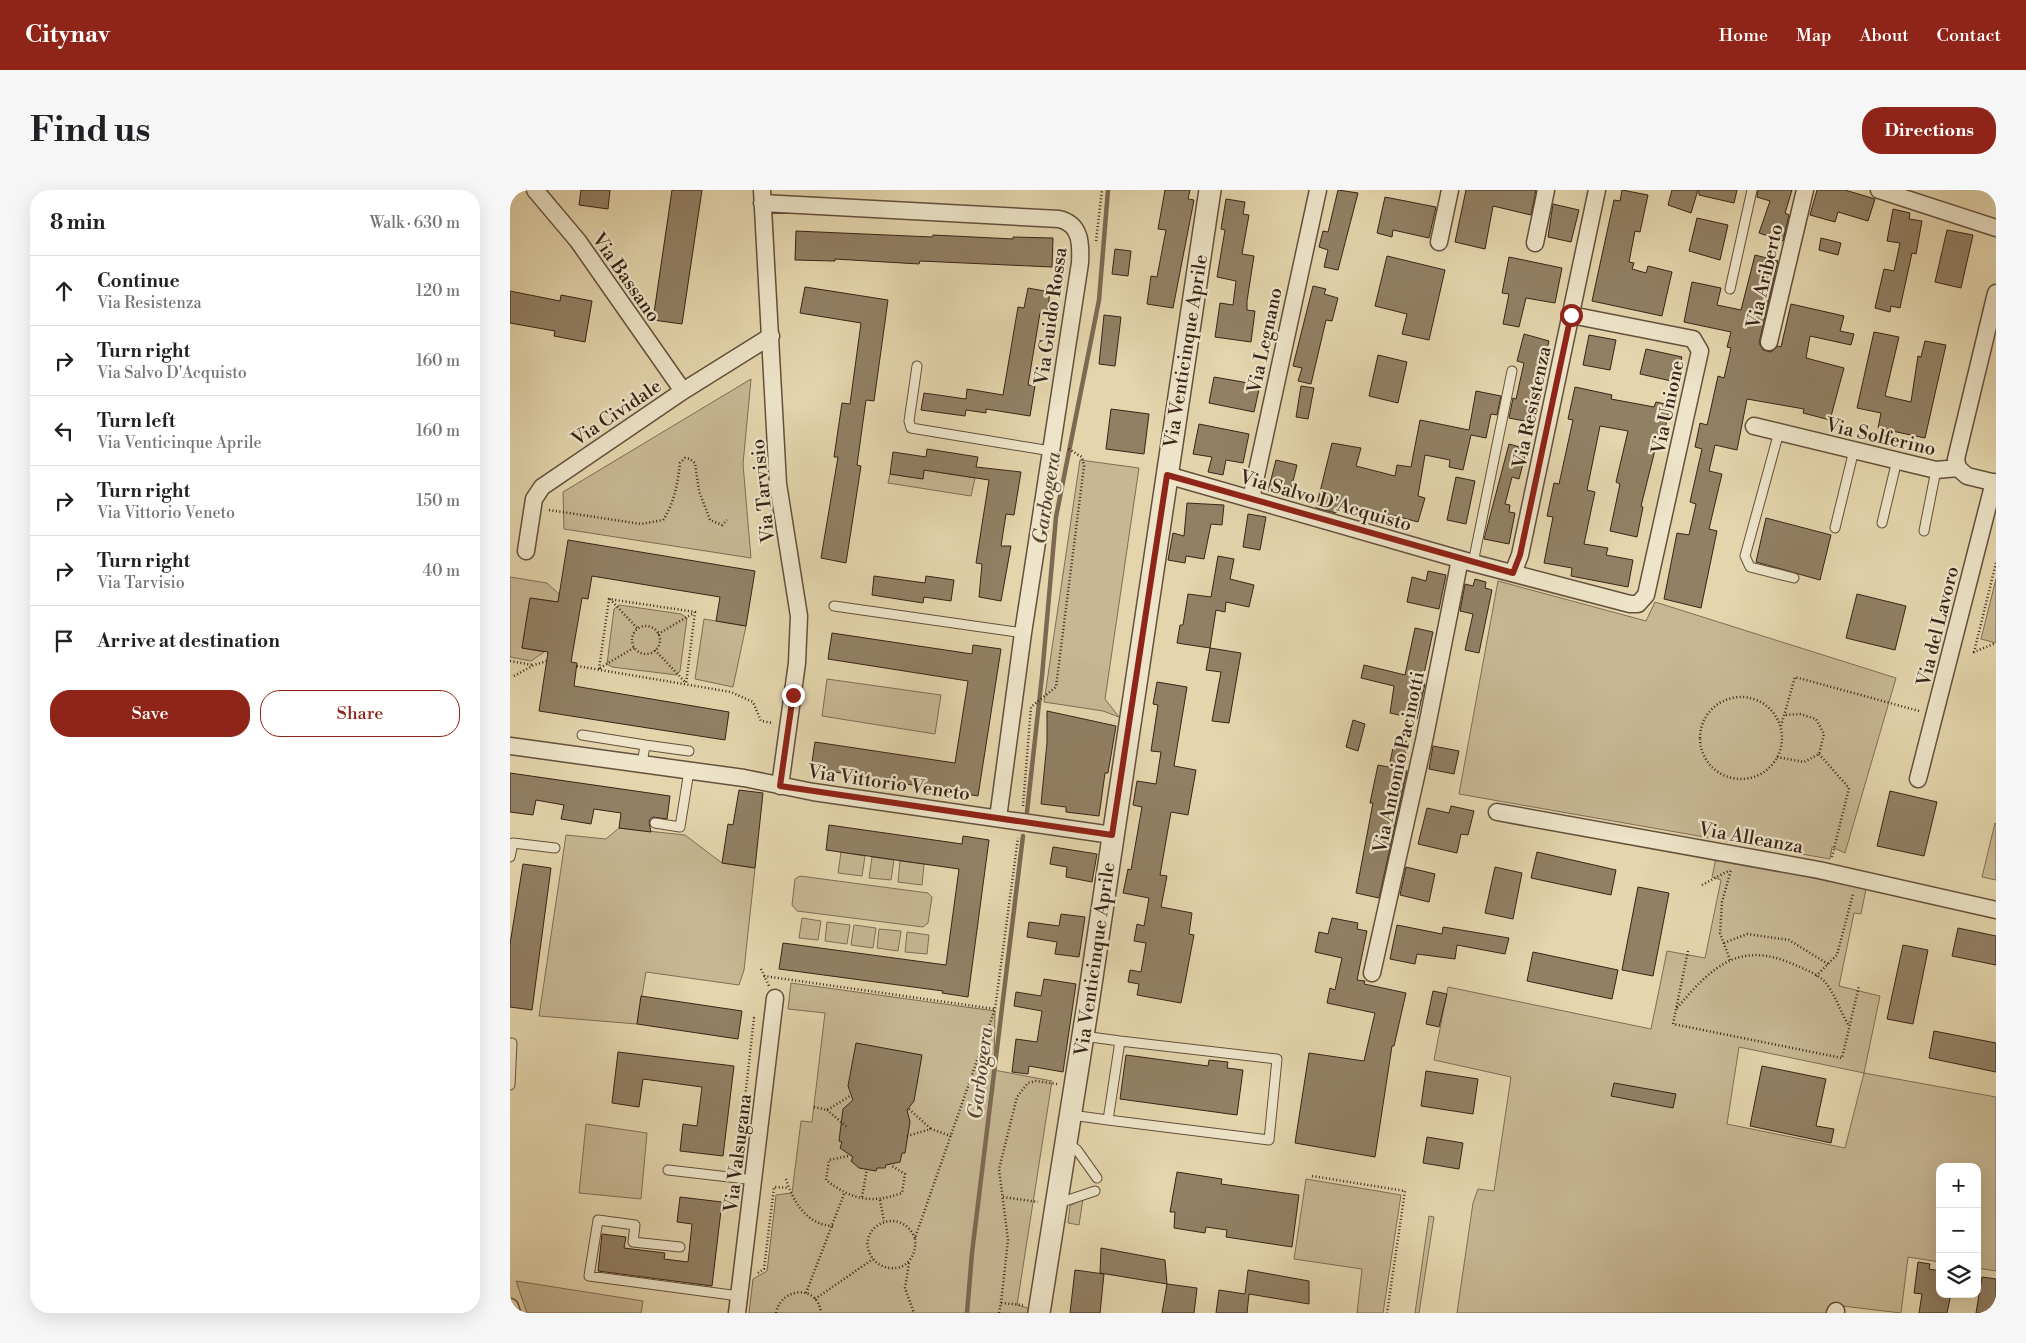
<!DOCTYPE html>
<html lang="en">
<head>
<meta charset="utf-8">
<style>
  :root { --surface:#fff; --page:#f6f6f6; --text:#202124; --muted:#757577; --line:#e0e0e0; --accent:#8f2418 }
  body { margin:0; font-family:"Libre Bodoni",serif; background:var(--page); color:var(--text) }
  .controls { position:absolute; right:15px; bottom:15px; display:grid; overflow:hidden; border-radius:10px; box-shadow:0 5px 20px #0002 }
  .controls button { width:45px; height:45px; display:grid; place-items:center; padding:0; border:0; border-bottom:1px solid var(--line); background:var(--surface); color:var(--text); font:25px sans-serif }
  .stop { position:absolute; width:15px; height:15px; margin:-11px; border:4px solid #8f2418; border-radius:50%; background:#fff }
  .stop.end { background:#8f2418; border-color:#fff; box-shadow:0 1px 5px #0008 }
  .list { margin:0; padding:0; list-style:none }
  h2 { display:flex; justify-content:space-between; align-items:center; height:65px; margin:0; padding:0 20px; font-size:21px }
  h2 small { font-size:16px; font-weight:400; color:var(--muted) }
  .list li { display:grid; grid-template-columns:32px 1fr auto; gap:15px; align-items:center; box-sizing:border-box; height:70px; padding:0 20px; border-top:1px solid var(--line) }
  .list b { display:block; font-size:19px; white-space:nowrap }
  .list p { margin:0; font-size:16px; white-space:nowrap; color:var(--muted) }
  .list em { font-size:16px; font-style:normal; color:var(--muted) }
  .actions { display:flex; gap:10px; padding:15px 20px }
  .actions a { flex:1; padding:11px 0; border:1px solid var(--accent); border-radius:20px; text-align:center; font-size:18px; color:var(--accent) }
  .actions .main { background:var(--accent); color:#fff }
  .icon { flex:none; width:28px; height:28px; fill:none; stroke:currentColor; stroke-width:2; stroke-linecap:round; stroke-linejoin:round }
  .map { position:relative; flex:none; width:1486px; height:1123px; overflow:hidden; border-radius:20px }
  header { display:flex; align-items:center; gap:30px; box-sizing:border-box; height:70px; padding:0 25px; background:var(--accent); color:#fff }
  header strong { font-size:24px }
  nav { display:flex; gap:28px; margin-inline-start:auto; font-size:18px }
  .intro { display:flex; align-items:center; justify-content:space-between; box-sizing:border-box; height:120px; padding:0 30px }
  h1 { margin:0; font-size:35px }
  .button { padding:12px 22px; border-radius:20px; background:var(--accent); color:#fff; font-size:18px; font-weight:700 }
  main { display:flex; gap:30px; padding:0 30px }
  aside { flex:1; background:var(--surface); border-radius:20px; box-shadow:0 5px 20px #0002 }
  .map>svg:first-child { display:block }
</style>
</head>
<body>
<header>
<strong>Citynav</strong>
<nav><a>Home</a><a>Map</a><a>About</a><a>Contact</a></nav>
</header>
<div class="intro"><h1>Find us</h1><a class="button">Directions</a></div>
<main>
<aside>
<h2>8 min<small>Walk · 630 m</small></h2>
<ul class="list">
<li><svg class="icon" aria-label="ahead" viewBox="0 0 24 24"><path d="M12 20V5M6 11l6-6 6 6"/></svg><div><b>Continue</b><p>Via Resistenza</p></div><em>120 m</em></li>
<li><svg class="icon" aria-label="right" viewBox="0 0 24 24"><path d="M7 20v-9h11M14 6l5 5-5 5"/></svg><div><b>Turn right</b><p>Via Salvo D'Acquisto</p></div><em>160 m</em></li>
<li><svg class="icon" aria-label="left" viewBox="0 0 24 24"><path d="M17 20v-9H6M10 6l-5 5 5 5"/></svg><div><b>Turn left</b><p>Via Venticinque Aprile</p></div><em>160 m</em></li>
<li><svg class="icon" aria-label="right" viewBox="0 0 24 24"><path d="M7 20v-9h11M14 6l5 5-5 5"/></svg><div><b>Turn right</b><p>Via Vittorio Veneto</p></div><em>150 m</em></li>
<li><svg class="icon" aria-label="right" viewBox="0 0 24 24"><path d="M7 20v-9h11M14 6l5 5-5 5"/></svg><div><b>Turn right</b><p>Via Tarvisio</p></div><em>40 m</em></li>
<li><svg class="icon" aria-label="arrive" viewBox="0 0 24 24"><path d="M6 21V4h12l-3 4 3 4H6"/></svg><div><b>Arrive at destination</b></div></li>
</ul>
<div class="actions"><a class="main">Save</a><a>Share</a></div>
</aside>
<div class="map">
<svg width="1486" height="1123" viewBox="0 0 1486 1123">
  <rect width="100%" height="100%" fill="#e4d5ac"/>
  <filter id="stains"><feTurbulence type="fractalNoise" baseFrequency=".004" numOctaves="4"/><feColorMatrix values="0 0 0 0 .2 0 0 0 0 .09 0 0 0 0 .02 0 0 0 .5 -.17"/></filter>
  <radialGradient id="worn" r=".72"><stop offset=".6" stop-color="#630" stop-opacity="0"/><stop offset="1" stop-color="#630" stop-opacity=".3"/></radialGradient>
  <!-- green -->
  <path fill="#c7b793" stroke="#806d56" fill-rule="evenodd" d="M241,189L233,274L241,368L54,339L53,302Z
    M570,270L629,278L595,509L609,527L593,521L534,512Z
    M414,280L465,288L461,306L378,293L380,284L413,289Z
    M0,387L37,393L49,404L48,412L20,408L12,458L34,462L21,471L0,467Z
    M1486,389V453L1471,449Z
    M988,391L1136,431L1145,412L1386,488L1335,663L1322,657L1320,669L949,604Z
    M109,415L171,424L177,428L170,481L167,485L102,477L97,474L104,419Z
    M194,429L236,436L223,497L185,489Z
    M317,489L431,505L425,544L312,526Z
    M1485,633L1486,634V690L1472,687Z
    M109,638L175,645L212,673L245,678L234,780L229,795L136,782L127,834L29,826L56,645L96,649Z
    M331,662L355,666L352,686L328,683Z
    M362,667L384,670L381,690L359,688Z
    M1206,668L1356,699L1351,724L1344,723L1329,796L1370,806L1354,883L1486,907V1081L1467,1078V977H1430V1072L1398,1067L1391,1123L1324,1115L1321,1123H947L963,1013L968,999L984,1001L1001,887L924,870L938,797L1141,839L1157,761L1195,768L1211,690L1202,687ZM1229,857L1354,883L1335,958L1217,934Z
    M390,671L414,674L412,695L388,692Z
    M290,686L418,703L422,707L418,733L413,737L287,721L282,715L285,689Z
    M292,728L311,731L308,750L289,748Z
    M317,732L340,735L337,754L315,751Z
    M344,735L366,738L363,758L341,755Z
    M369,739L391,741L388,761L367,758Z
    M397,742L419,745L417,764L395,762Z
    M281,793L485,821L484,880L542,891L507,1115L521,1119L520,1123H239L243,1089L257,1081L266,1005L282,1003L291,931L302,932L315,823L278,819Z
    M76,934L137,943L131,1009L69,1003Z
    M796,989L891,1005L873,1123H847L852,1079L784,1069Z
    M573,1009L569,1035L558,1033L560,1016Z
    M919,1026L924,1027L909,1123H905Z
    M6,1091L133,1111L131,1123H17Z"/>
  <g fill="none" stroke-linecap="round" stroke-linejoin="round">
    <!-- stream -->
    <path stroke="#7d6953" stroke-width="4.5" d="M517,622L532,486L546,327L589,110L598,0
      M457,1123L462,1063L513,646"/>
  </g>
  <!-- building -->
  <path fill="#928065" stroke="#392318" d="M71,0H100L98,19L69,15Z
    M162,0H192L172,134L143,130Z
    M655,0H680L678,9L684,10L663,118L637,114L641,86L647,87L656,40L648,39Z
    M828,0L848,3L828,80L814,77L818,60L809,57L813,41L818,42Z
    M956,0H1026L1021,25L983,16L975,59L945,52Z
    M1112,0L1138,5L1130,42L1125,41L1119,72L1124,73L1122,79L1136,83L1138,76L1162,82L1152,126L1082,111L1104,10L1110,11Z
    M1162,0H1188L1181,23L1158,15Z
    M1189,0H1227L1224,13L1189,5Z
    M1248,0H1282L1275,23L1279,25L1273,51L1249,43L1260,11L1247,7Z
    M1307,0H1335L1365,9L1358,31L1328,22L1325,32L1300,25Z
    M875,7L926,17L919,48L883,40L882,47L867,43Z
    M716,9L735,12L733,24L739,25L732,64L744,66L737,111V120L745,121L741,152L705,147L710,113L723,115L726,91L707,87L715,40L711,39Z
    M1043,14L1069,20L1061,52L1038,47Z
    M1383,19L1400,23L1399,29L1412,31L1406,64L1402,63L1390,118L1381,116L1380,122L1365,118L1374,79L1384,81L1390,53L1377,51Z
    M1187,28L1218,35L1210,70L1179,61Z
    M1437,40L1463,45L1451,98L1425,92Z
    M286,41L422,47L423,45L503,49V47L543,48L542,77L410,71L409,74L325,69V71L285,70Z
    M1311,48L1331,53L1328,65L1309,60Z
    M605,59L621,61L618,86L602,84Z
    M1245,65L1268,71L1249,153L1253,160L1261,162L1268,156L1271,157L1281,114L1334,126L1330,141L1344,144L1341,155L1300,146L1296,168L1334,178L1320,230L1293,223L1294,219L1237,209L1227,260L1205,255L1199,281L1212,284L1199,339L1207,341L1191,418L1154,409L1167,343L1179,345L1186,314L1180,312L1192,259L1185,257L1190,233L1197,235L1199,227L1208,186L1214,188L1221,158L1217,157L1221,142L1174,132L1182,92L1211,98L1207,115L1231,120Z
    M877,66L935,80L919,150L892,144L897,124L865,116Z
    M999,67L1052,78L1045,113L1016,108L1009,137L993,134L999,104L992,103Z
    M803,96L816,99L814,104L828,108L822,131L816,130L801,194L788,191L792,178L783,176Z
    M295,97L378,110L364,211L356,210L347,275L351,276L336,373L311,368L328,267H324L332,213L340,214L351,133L290,123Z
    M518,98L540,102L537,124L530,123L518,195L525,196L520,226L476,219V223L456,220L455,226L411,220L414,203L456,209L457,199L493,205L508,117L514,118Z
    M0,101L50,111L51,105L82,111L75,152L44,146L45,141L0,133Z
    M594,125L611,127L605,176L589,174Z
    M1364,142L1389,147L1375,206L1401,212L1408,166L1411,167L1415,151L1436,155L1415,248L1368,238L1371,223L1347,218Z
    M1014,144L1039,151L1030,190L1034,191L1025,233L999,228L1003,208L1006,209L1014,173L1007,171Z
    M1079,145L1106,150L1100,180L1073,175Z
    M1136,159L1172,167L1166,192L1130,184Z
    M868,165L897,172L888,213L859,206Z
    M704,187L750,195L744,222L699,213Z
    M791,196L804,198L798,229L786,227Z
    M1065,197L1102,205L1101,209L1144,217L1146,212L1160,215L1153,249L1148,248L1131,316L1133,317L1127,347L1100,341L1110,294L1106,292L1118,241L1090,236L1077,300L1085,302L1074,354L1098,358L1096,365L1123,370L1118,397L1061,386L1062,378L1034,373L1043,327L1037,326L1044,293L1049,294L1063,230L1058,229Z
    M966,201L991,206L987,225L981,224L976,248L961,245L953,280L939,277L940,270L915,265L908,306L915,308L908,332L867,321L866,324L829,314L826,323L806,318L822,253L851,258L846,276L885,286L887,275L901,277L910,230L959,240Z
    M601,219L639,224L634,264L596,259Z
    M689,234L739,244L733,273L716,270L713,285L698,282L702,267L683,264Z
    M999,254L1017,259L1009,289L1002,287L995,314L1000,315L999,322L1005,323L999,354L974,349Z
    M417,259L468,267L466,277L511,282L504,325L496,324L491,356H501L491,411L469,407L472,374L466,373L479,290L414,280L413,289L380,284L383,262L416,267Z
    M766,270L787,275L779,307L758,301Z
    M946,287L965,291L956,334L937,330Z
    M677,313L714,315L712,335L701,334L694,369L676,366L675,373L658,370L663,343L674,346Z
    M738,324L756,327L750,360L733,357Z
    M1256,328L1321,345L1310,390L1246,372Z
    M58,350L245,381L236,436L206,431L210,407L82,386L78,409L72,408L61,472L67,473L64,496L219,522L215,550L29,521L38,462L12,458L20,408L48,412Z
    M708,366L724,369L720,389L744,395L739,417L716,412L715,422L706,420L700,458L667,453L670,435H673L678,404L701,407Z
    M918,381L936,385L929,419L897,412L902,387L916,391Z
    M364,386L415,393L416,386L444,390L441,411L414,407L413,413L362,405Z
    M965,389L976,392L975,398L982,400L969,463L955,460L963,424L950,421L955,394L963,396Z
    M1347,404L1396,416L1385,460L1336,448Z
    M905,438L923,442L912,493L915,494L907,529L880,523L884,496L851,488L854,475L895,485Z
    M322,443L462,464L463,455L491,459L468,606L301,578L305,552L445,573L458,491L318,469Z
    M700,458L731,463L719,533L702,531L711,482L696,480Z
    M647,492L677,497L664,576L686,580L678,625L661,622L650,685L657,686L651,717L682,723L679,744L684,745L671,813L627,805L629,794L618,792L620,780L631,782L636,753L624,751L627,734L634,736L639,708L613,703L618,679L621,680L632,617L623,615L627,591L646,594L651,562L641,561L648,515L643,514Z
    M537,521L606,536L598,583H595L589,626L556,622V617L531,614L537,553Z
    M843,530L855,534L848,561L836,557Z
    M885,548L898,552L892,580L897,581L869,708L846,703L863,613H860L868,575L879,577Z
    M923,556L949,561L944,584L919,579Z
    M0,583L160,606L157,629L143,627L140,629L139,632L141,642L109,638L111,623L84,619L81,634L51,629L54,615L37,612L26,610L23,625L0,622Z
    M229,600L253,603L245,678L212,673L218,634L223,635Z
    M1380,601L1427,612L1414,666L1367,656Z
    M941,616L964,621L958,645L951,644L947,663L908,654L917,618L939,623Z
    M319,635L452,654L453,646L479,650L458,807L432,803L433,801L269,779L273,753L436,775L449,679L316,660Z
    M543,657L587,664L582,692L556,687L557,677L540,674Z
    M1027,662L1106,680L1101,705L1021,688Z
    M13,674L41,678L22,820L0,817V754Z
    M896,677L925,684L919,712L890,705Z
    M985,677L1012,683L1003,729L975,723Z
    M1128,697L1159,703L1143,786L1112,780Z
    M551,724L575,727L569,767L545,764L547,752L517,747L519,732L549,736Z
    M822,728L848,733L847,739L857,741L847,790L855,791L854,794L896,803L884,856H882L865,967L785,953L799,863L854,871L865,823L817,813L820,798L825,800L832,768L805,762L809,742L818,744Z
    M887,735L932,744L933,737L999,748L995,764L947,755L945,769L907,764L905,774L880,769Z
    M1448,738L1486,746V775L1442,766Z
    M1393,755L1418,760L1403,834L1377,829Z
    M1023,762L1108,780L1102,809L1017,791Z
    M534,789L566,794L553,882L519,876L518,884L502,882L506,849L527,852L532,821L504,816L506,802L531,806Z
    M923,801L937,804L929,837L916,834Z
    M131,806L232,821L228,849L127,834Z
    M1424,841L1486,853V882L1419,868Z
    M346,853L412,865L404,911L397,920L400,932L395,963H392L390,972L376,975L375,978H367L366,981L349,978L341,971L343,967L330,958L332,952L329,951L333,919L343,910L338,896Z
    M108,862L224,876L213,966L170,961L173,934L187,936L192,897L133,889L129,917L102,913Z
    M616,865L698,876L699,870L718,872L717,878L733,880L727,925L610,909Z
    M1252,876L1316,889L1306,936L1324,939L1321,953L1240,936Z
    M916,881L968,889L963,924L911,916Z
    M1104,893L1166,904L1163,918L1101,906Z
    M917,947L953,953L949,979L913,973Z
    M667,982L712,989L711,994L789,1005L782,1057L716,1047L717,1040L696,1037L695,1043L664,1038L665,1022H660Z
    M170,1007L212,1012L202,1096L88,1081L92,1044L116,1047L114,1058L155,1063L154,1069L178,1072L182,1034L167,1032Z
    M591,1058L655,1070L657,1094L590,1083Z
    M1408,1072L1420,1074L1419,1079L1430,1081V1104H1441L1437,1123H1409L1412,1104L1404,1103Z
    M565,1080L594,1084L590,1123H560Z
    M738,1080L799,1091V1114L739,1104L737,1123H706L709,1100L735,1104Z
    M1472,1087L1486,1089V1123H1466Z
    M657,1094L687,1098L684,1123H652Z"/>
  <g fill="none" stroke-linecap="round" stroke-linejoin="round">
    <defs>
      <path id="service" d="M1220,99L1242,0
        M407,176L399,231L401,238L541,261
        M1269,242L1235,366L1240,377L1284,388
        M1372,333L1387,270
        M1325,338L1344,260
        M1414,341L1426,280
        M963,373L1002,181
        M324,416L513,443
        M72,545L135,555L132,574
        M135,555L179,561
        M145,633L170,637L179,581
        M0,667L3,653L45,658
        M0,853H2L0,895
        M561,925L598,930L610,851L573,846
        M598,930L759,950L767,869L610,851
        M557,952L567,960L587,988
        M158,980L245,990
        M546,1014L585,1001
        M170,1057L123,1052L125,1035L88,1030L79,1086L229,1106"/>
      <path id="minor" d="M25,0L68,51L173,201
        M252,0L268,294L289,426L287,473L270,596
        M1369,0L1486,38
        M252,13L549,29C571,34 571,54 570,73L513,443L488,628
        M929,52L940,0
        M1025,53L1036,0
        M1259,152L1295,0
        M1244,236L1426,280L1448,278L1457,286L1486,293
        M1448,278L1446,269L1486,103
        M657,285L963,373L1120,414H1128L1136,405L1190,161L1183,149L1061,125
        M741,309L808,0
        M16,361L24,309L32,297L173,201L261,146
        M1003,383L1010,365L1087,0
        M0,556L234,588L303,602L602,645
        M1408,589L1484,292
        M987,622L1309,680L1486,720
        M862,783L915,546L950,369
        M0,1117L2,1123
        M227,1123L265,808
        M1325,1123L1326,1121"/>
      <path id="tertiary" d="M529,1123L578,814L700,0"/>
    </defs>
    <!-- service casing -->
    <use href="#service" stroke="#64503d" stroke-width="11"/>
    <!-- minor casing -->
    <use href="#minor" stroke="#64503d" stroke-width="19"/>
    <!-- tertiary casing -->
    <use href="#tertiary" stroke="#64503d" stroke-width="24"/>
    <!-- path -->
    <path stroke="#392318" stroke-width="2.5" stroke-dasharray="1 2.5" stroke-linecap="butt" d="M586,51L592,0
      M39,320L131,334L153,330C164,314 168,292 170,273L175,268L180,269L185,273L189,301L200,330L212,335L217,330
      M1486,373L1464,462L1486,453
      M100,409L128,439
      M122 450a14 14 0 1 1 28 0a14 14 0 1 1-28 0Z
      M148,444L184,423
      M145,460L175,492
      M0,471L23,475
      M67,476L221,502L243,512L251,531L263,533
      M90,478L125,457
      M89,479L99,409L185,422L176,494
      M4,486L24,475L37,471
      M1190 548a41 41 0 1 1 82 0a41 41 0 1 1-82 0Z
      M1271,536L1285,487L1409,521
      M1309,564L1339,598L1322,667
      M1267,567L1294,572L1309,564L1314,544L1306,529L1290,524L1274,525
      M513,616L521,517L546,497L574,276L572,267L557,258
      M1192,695L1220,680
      M1214,753L1237,744L1279,750L1318,774
      M1178,761L1163,834L1332,868L1349,796
      M1220,770L1210,743L1212,712L1221,680
      M251,779L259,796
      M254,786L485,819
      M1306,786L1327,765L1343,704
      M1167,818C1201,778 1229,749 1285,775C1294,779 1308,784 1315,792C1325,804 1331,823 1339,836
      M304,917L317,920L340,906
      M399,919L421,939
      M317,920L337,937
      M397,946L421,939L441,946
      M338,966L319,970L316,990C342,1010 361,1014 392,1003L395,984L382,976
      M228,971L244,828H247
      M802,986L895,1001L877,1123
      M276,989C283,1012 297,1035 323,1036
      M352,1007L357,979
      M493,1007L528,1012
      M370,1010L374,1031
      M405,1048C390,1014 345,1037 361,1066C365,1073 372,1077 380,1078C398,1080 407,1064 405,1048L485,819L508,648
      M399,1073L395,1098L404,1123
      M248,1083L254,1079L264,997L279,998
      M296,1103L334,1004
      M305,1109L363,1069
      M491,1113L498,1050L489,979L507,907L518,893L526,891L547,894
      M266,1123C271,1097 308,1094 311,1123
      M489,1123L491,1113L513,1115"/>
    <!-- service -->
    <use href="#service" stroke="#ede4c9" stroke-width="9"/>
    <!-- minor -->
    <use href="#minor" stroke="#ede4c9" stroke-width="16"/>
    <!-- tertiary -->
    <use href="#tertiary" stroke="#ede4c9" stroke-width="21"/>
  </g>
  <g fill="none" stroke-linecap="round" stroke-linejoin="round">
    <!-- route -->
    <path stroke="#8f2418" stroke-width="6" d="M283,505L270,596L602,645L657,285L1003,383L1010,365L1061,125"/>
  </g>
  <g text-anchor="middle" stroke-width="4.5" stroke-linejoin="round" paint-order="stroke">
    <!-- street labels -->
    <g font-size="19" fill="#392318" stroke="#ede4c9">
      <text transform="translate(1254 86) rotate(-77)" y="7">Via Ariberto</text>
      <text transform="translate(117 87) rotate(55)" y="7">Via Bassano</text>
      <text transform="translate(540 126) rotate(-82)" y="7">Via Guido Rossa</text>
      <text transform="translate(754 150) rotate(-78)" y="7">Via Legnano</text>
      <text transform="translate(675 161) rotate(-81)" y="7">Via Venticinque Aprile</text>
      <text transform="translate(1021 217) rotate(-78)" y="7">Via Resistenza</text>
      <text transform="translate(1157 217) rotate(-78)" y="7">Via Unione</text>
      <text transform="translate(106 222) rotate(-34)" y="7">Via Cividale</text>
      <text transform="translate(1371 246) rotate(13)" y="7">Via Solferino</text>
      <text transform="translate(252 301) rotate(-96)" y="7">Via Tarvisio</text>
      <text transform="translate(816 310) rotate(16)" y="7">Via Salvo D'Acquisto</text>
      <text transform="translate(1427 436) rotate(-76)" y="7">Via del Lavoro</text>
      <text transform="translate(888 572) rotate(-78)" y="7">Via Antonio Pacinotti</text>
      <text transform="translate(379 592) rotate(8)" y="7">Via Vittorio Veneto</text>
      <text transform="translate(1241 647) rotate(10)" y="7">Via Alleanza</text>
      <text transform="translate(584 769) rotate(-82)" y="7">Via Venticinque Aprile</text>
      <text transform="translate(227 963) rotate(-83)" y="7">Via Valsugana</text>
    </g>
    <!-- water labels -->
    <g font-size="20" font-style="italic" fill="#5b4635" stroke="#ede4c9">
      <text transform="translate(536 308) rotate(-81)" y="7">Garbogera</text>
      <text transform="translate(470 883) rotate(-83)" y="7">Garbogera</text>
    </g>
  </g>
  <rect width="100%" height="100%" filter="url(#stains)"/>
  <rect width="100%" height="100%" fill="url(#worn)"/>
</svg>
<div class="controls">
<button>+</button>
<button>−</button>
<button><svg class="icon" aria-label="layers" viewBox="0 0 24 24"><path d="M12 4l9 5-9 5-9-5zM3 14l9 5 9-5"/></svg></button>
</div>
<div class="stop" style="left:1061px;top:125px"></div>
<div class="stop end" style="left:283px;top:505px"></div>
</div>
</main>
</body>
</html>
